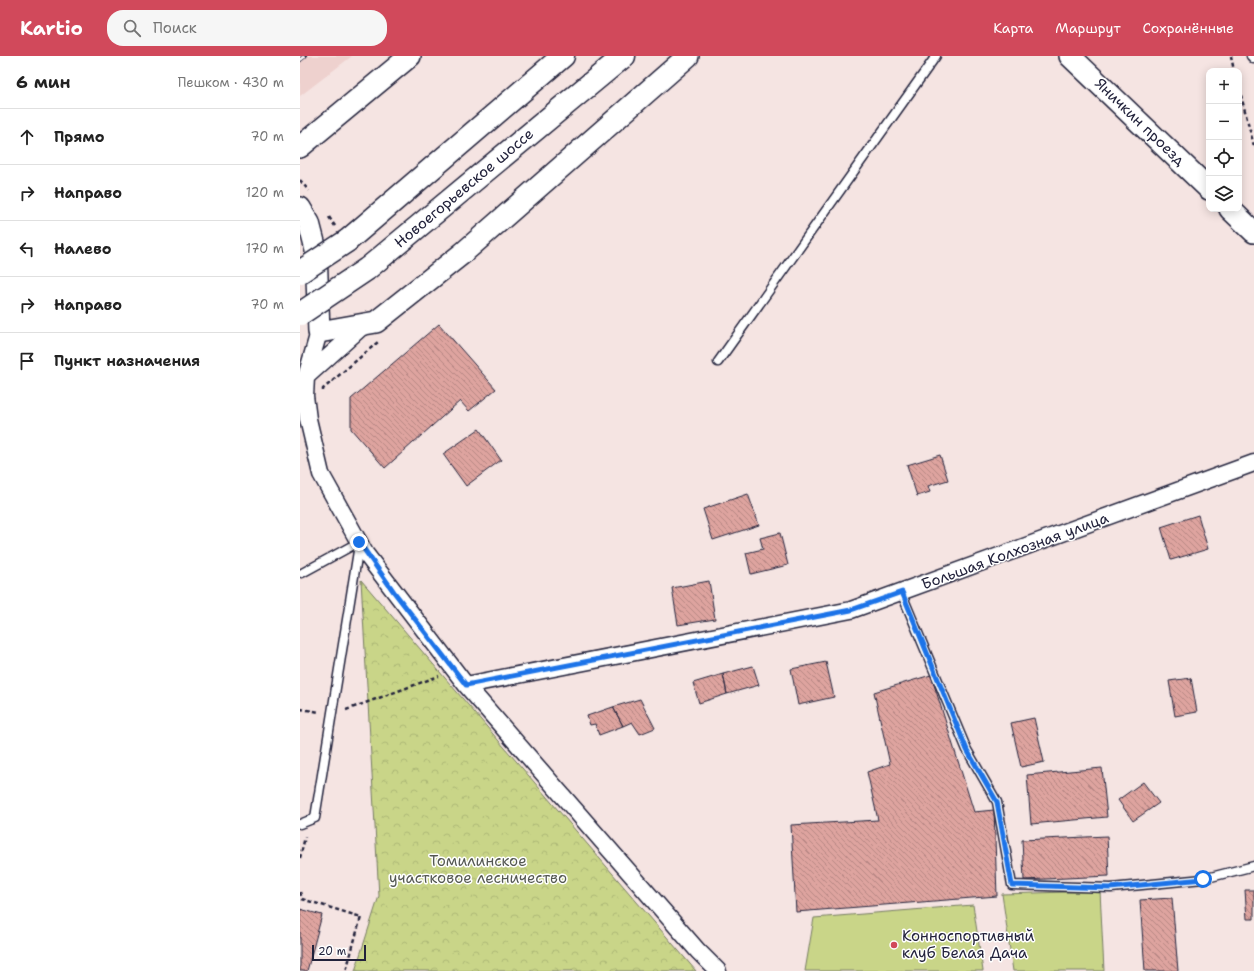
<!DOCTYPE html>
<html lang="ru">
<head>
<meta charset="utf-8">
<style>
  :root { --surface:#fff; --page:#f6f6f6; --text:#222; --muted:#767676; --line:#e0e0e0; --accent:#d1495b }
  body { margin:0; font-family:"Shantell Sans",sans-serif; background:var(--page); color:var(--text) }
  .controls { position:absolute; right:12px; top:12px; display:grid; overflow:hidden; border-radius:8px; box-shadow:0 2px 10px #0003 }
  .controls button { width:36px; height:36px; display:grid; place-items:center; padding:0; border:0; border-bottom:1px solid var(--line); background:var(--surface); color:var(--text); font:20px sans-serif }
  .scale { position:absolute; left:12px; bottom:10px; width:54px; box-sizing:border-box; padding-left:4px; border:2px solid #22223b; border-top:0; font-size:11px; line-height:14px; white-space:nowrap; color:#22223b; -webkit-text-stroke:3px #fff; paint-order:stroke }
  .stop { position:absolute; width:12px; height:12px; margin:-9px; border:3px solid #1a73e8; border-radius:50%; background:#fff }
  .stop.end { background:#1a73e8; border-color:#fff; box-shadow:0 1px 4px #0008 }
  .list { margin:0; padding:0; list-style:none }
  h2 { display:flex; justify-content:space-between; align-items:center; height:52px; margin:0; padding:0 16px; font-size:17px }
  h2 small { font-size:13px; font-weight:400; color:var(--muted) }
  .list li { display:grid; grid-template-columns:26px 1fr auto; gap:12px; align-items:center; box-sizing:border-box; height:56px; padding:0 16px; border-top:1px solid var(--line) }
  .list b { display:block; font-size:15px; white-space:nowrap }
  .list em { font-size:13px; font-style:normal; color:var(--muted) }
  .icon { flex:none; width:22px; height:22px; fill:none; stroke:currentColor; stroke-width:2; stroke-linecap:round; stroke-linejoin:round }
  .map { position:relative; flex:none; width:954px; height:915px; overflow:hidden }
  header { display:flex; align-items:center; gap:24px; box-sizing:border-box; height:56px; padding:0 20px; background:var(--accent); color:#fff }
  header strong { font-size:19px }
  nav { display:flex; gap:22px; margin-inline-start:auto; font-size:14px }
  .search { width:280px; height:36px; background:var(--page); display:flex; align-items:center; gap:10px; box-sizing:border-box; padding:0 14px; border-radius:16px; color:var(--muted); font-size:15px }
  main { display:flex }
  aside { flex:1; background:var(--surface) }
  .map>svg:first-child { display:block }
</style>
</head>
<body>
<header>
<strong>Kartio</strong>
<div class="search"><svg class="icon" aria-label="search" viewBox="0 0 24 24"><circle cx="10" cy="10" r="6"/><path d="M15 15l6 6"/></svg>Поиск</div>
<nav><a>Карта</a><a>Маршрут</a><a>Сохранённые</a></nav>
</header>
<main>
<aside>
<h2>6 мин<small>Пешком · 430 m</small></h2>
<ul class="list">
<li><svg class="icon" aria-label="ahead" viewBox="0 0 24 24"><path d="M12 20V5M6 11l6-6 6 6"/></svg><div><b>Прямо</b></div><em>70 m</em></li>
<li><svg class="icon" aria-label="right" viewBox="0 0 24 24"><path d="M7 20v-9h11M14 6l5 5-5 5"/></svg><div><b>Направо</b></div><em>120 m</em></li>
<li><svg class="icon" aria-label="left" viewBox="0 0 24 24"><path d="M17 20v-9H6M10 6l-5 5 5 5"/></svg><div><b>Налево</b></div><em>170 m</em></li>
<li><svg class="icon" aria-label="right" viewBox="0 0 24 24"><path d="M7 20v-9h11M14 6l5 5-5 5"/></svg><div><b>Направо</b></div><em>70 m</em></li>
<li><svg class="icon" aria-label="arrive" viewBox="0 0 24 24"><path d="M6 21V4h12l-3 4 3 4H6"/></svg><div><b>Пункт назначения</b></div></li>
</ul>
</aside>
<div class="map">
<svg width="954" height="915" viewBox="0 0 954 915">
  <defs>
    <pattern id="forest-crowns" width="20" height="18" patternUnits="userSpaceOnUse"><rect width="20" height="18" fill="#c9d588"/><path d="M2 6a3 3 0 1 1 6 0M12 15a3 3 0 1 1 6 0" fill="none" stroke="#acb776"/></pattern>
    <pattern id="building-back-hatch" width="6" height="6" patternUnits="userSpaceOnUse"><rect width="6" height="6" fill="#dea49f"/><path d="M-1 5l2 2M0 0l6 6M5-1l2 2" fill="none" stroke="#b48583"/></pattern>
  </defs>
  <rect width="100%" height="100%" fill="#f5e4e2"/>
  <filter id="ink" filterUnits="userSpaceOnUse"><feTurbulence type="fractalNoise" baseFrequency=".025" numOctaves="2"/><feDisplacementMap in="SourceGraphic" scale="8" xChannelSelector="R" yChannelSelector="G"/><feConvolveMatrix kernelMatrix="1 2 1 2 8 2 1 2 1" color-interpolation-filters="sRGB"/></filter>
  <g filter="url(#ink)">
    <!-- built -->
    <path fill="#eed1ce" d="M0,0H52L0,40Z"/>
    <!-- forest -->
    <path fill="url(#forest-crowns)" stroke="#767c62" d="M61,524L396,915H55L79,840Z"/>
    <!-- pitch -->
    <path fill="#c9d588" stroke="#767c62" d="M800,835L804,915H713L702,838Z
      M673,849L683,915H505L514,862Z"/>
    <!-- building -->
    <path fill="url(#building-back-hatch)" stroke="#22223b" d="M139,268L196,333L169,355L160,345L85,412L51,373V343Z
      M179,373L201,404L166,430L143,398Z
      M640,399L648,424L628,430L630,436L617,440L607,409Z
      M448,438L459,469L413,484L403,453Z
      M898,459L908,493L871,504L861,471Z
      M480,477L488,509L451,518L446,497L463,493L460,482Z
      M409,525L415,563L378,569L372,532Z
      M526,606L534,641L498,649L491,613Z
      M453,610L459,629L427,638L423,618Z
      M423,618L427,638L399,647L393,627Z
      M631,619L674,756L694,754L697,840L496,856L491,769L578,764L567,716L590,708L574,636Z
      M891,622L897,656L875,660L869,625Z
      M340,643L355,672L340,678L332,666L323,670L313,651Z
      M313,651L323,670L299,679L295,668L290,669L287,660Z
      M734,662L744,706L721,711L711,667Z
      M802,712L807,761L731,768L727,719Z
      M843,726L859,747L833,765L818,744Z
      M807,780L809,820L724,824L722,784Z
      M945,834H954V863H947Z
      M872,842L878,915H845L840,844Z
      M0,853L22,859L7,915H0Z"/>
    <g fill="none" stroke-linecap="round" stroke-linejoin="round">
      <defs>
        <path id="service" d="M951,0L954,3
          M418,306L636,0
          M2,517L59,486
          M601,536L667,694L697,746L712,829L811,832L903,823L954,810
          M0,768L15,762L59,489"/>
        <path id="minor" d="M19,276L6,321L5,340L8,363L21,418L65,497L166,629L398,895L418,915
          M6,321L65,268
          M166,629L551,554L954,407"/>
        <path id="tertiary" d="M770,0L909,133
          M0,91L110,0
          M0,152L9,167L16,194L19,276L76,266L163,197L388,0
          M930,153L954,176"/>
        <path id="secondary" d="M47,185L263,0
          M67,213L324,0"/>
      </defs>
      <!-- service casing -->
      <use href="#service" stroke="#22223b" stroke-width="11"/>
      <!-- minor casing -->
      <use href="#minor" stroke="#22223b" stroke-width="19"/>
      <!-- tertiary casing -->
      <use href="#tertiary" stroke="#22223b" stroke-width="24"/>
      <!-- secondary casing -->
      <use href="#secondary" stroke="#22223b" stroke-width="25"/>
      <!-- path -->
      <path stroke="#22223b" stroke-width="2.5" stroke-dasharray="4 3" stroke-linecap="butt" d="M931,0L934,15
        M939,32L954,90
        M0,124L9,135
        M29,161L35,170
        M23,335V333L78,286
        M0,653L20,656
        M46,654L139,620
        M0,802L5,781
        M0,836L2,843L61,861L46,915"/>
      <!-- service -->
      <use href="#service" stroke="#fff" stroke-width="8"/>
      <!-- minor -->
      <use href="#minor" stroke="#fff" stroke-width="16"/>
      <!-- tertiary -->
      <use href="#tertiary" stroke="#fff" stroke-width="21"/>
      <!-- secondary -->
      <use href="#secondary" stroke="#fff" stroke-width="22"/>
      <defs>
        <path id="rail" d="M0,4L5,0"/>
      </defs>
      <!-- rail casing -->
      <use href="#rail" stroke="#22223b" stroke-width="4.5"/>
      <!-- rail -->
      <use href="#rail" stroke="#fff" stroke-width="3" stroke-dasharray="9" stroke-linecap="butt"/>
      <defs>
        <path id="secondary-bridge" d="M0,216L47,185
          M0,258L67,213"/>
      </defs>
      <!-- secondary-bridge casing -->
      <use href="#secondary-bridge" stroke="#22223b" stroke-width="25" stroke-linecap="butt"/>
      <!-- secondary-bridge -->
      <use href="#secondary-bridge" stroke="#fff" stroke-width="22"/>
    </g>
  </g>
  <g fill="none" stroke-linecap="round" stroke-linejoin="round" filter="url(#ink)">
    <!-- route -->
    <path stroke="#1a73e8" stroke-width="5" d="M59,486L94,536L166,629L551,554L602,536L667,694L697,746L712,829L810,832L903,823"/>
  </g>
  <!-- markers -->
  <circle fill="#d1495b" stroke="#fff" stroke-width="1.5" cx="594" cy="889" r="4"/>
  <g text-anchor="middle" stroke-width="3" stroke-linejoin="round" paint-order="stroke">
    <!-- street labels -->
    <g font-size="15" fill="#22223b" stroke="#fff">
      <text transform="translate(840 66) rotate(44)" y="5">Яничкин проезд</text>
      <text transform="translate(164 132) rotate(-40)" y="5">Новоегорьевское шоссе</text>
      <text transform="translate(715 495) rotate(-20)" y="5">Большая Колхозная улица</text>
    </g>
    <!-- park labels -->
    <g font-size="15" fill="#545852" stroke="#fff">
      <text x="178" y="810">Томилинское<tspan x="178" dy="17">участковое лесничество</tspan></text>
    </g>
    <!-- poi labels -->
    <g font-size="15" fill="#22223b" stroke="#fff" text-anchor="start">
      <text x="602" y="885">Конноспортивный<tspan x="602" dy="17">клуб Белая Дача</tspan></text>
    </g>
  </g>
</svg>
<div class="controls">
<button>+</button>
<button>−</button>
<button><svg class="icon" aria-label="locate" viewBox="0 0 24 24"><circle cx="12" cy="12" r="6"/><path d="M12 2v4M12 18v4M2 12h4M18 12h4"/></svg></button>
<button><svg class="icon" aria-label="layers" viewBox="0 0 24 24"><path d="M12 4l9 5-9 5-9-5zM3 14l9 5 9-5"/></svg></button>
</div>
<div class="scale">20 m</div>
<div class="stop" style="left:903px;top:823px"></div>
<div class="stop end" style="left:59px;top:486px"></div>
</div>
</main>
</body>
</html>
